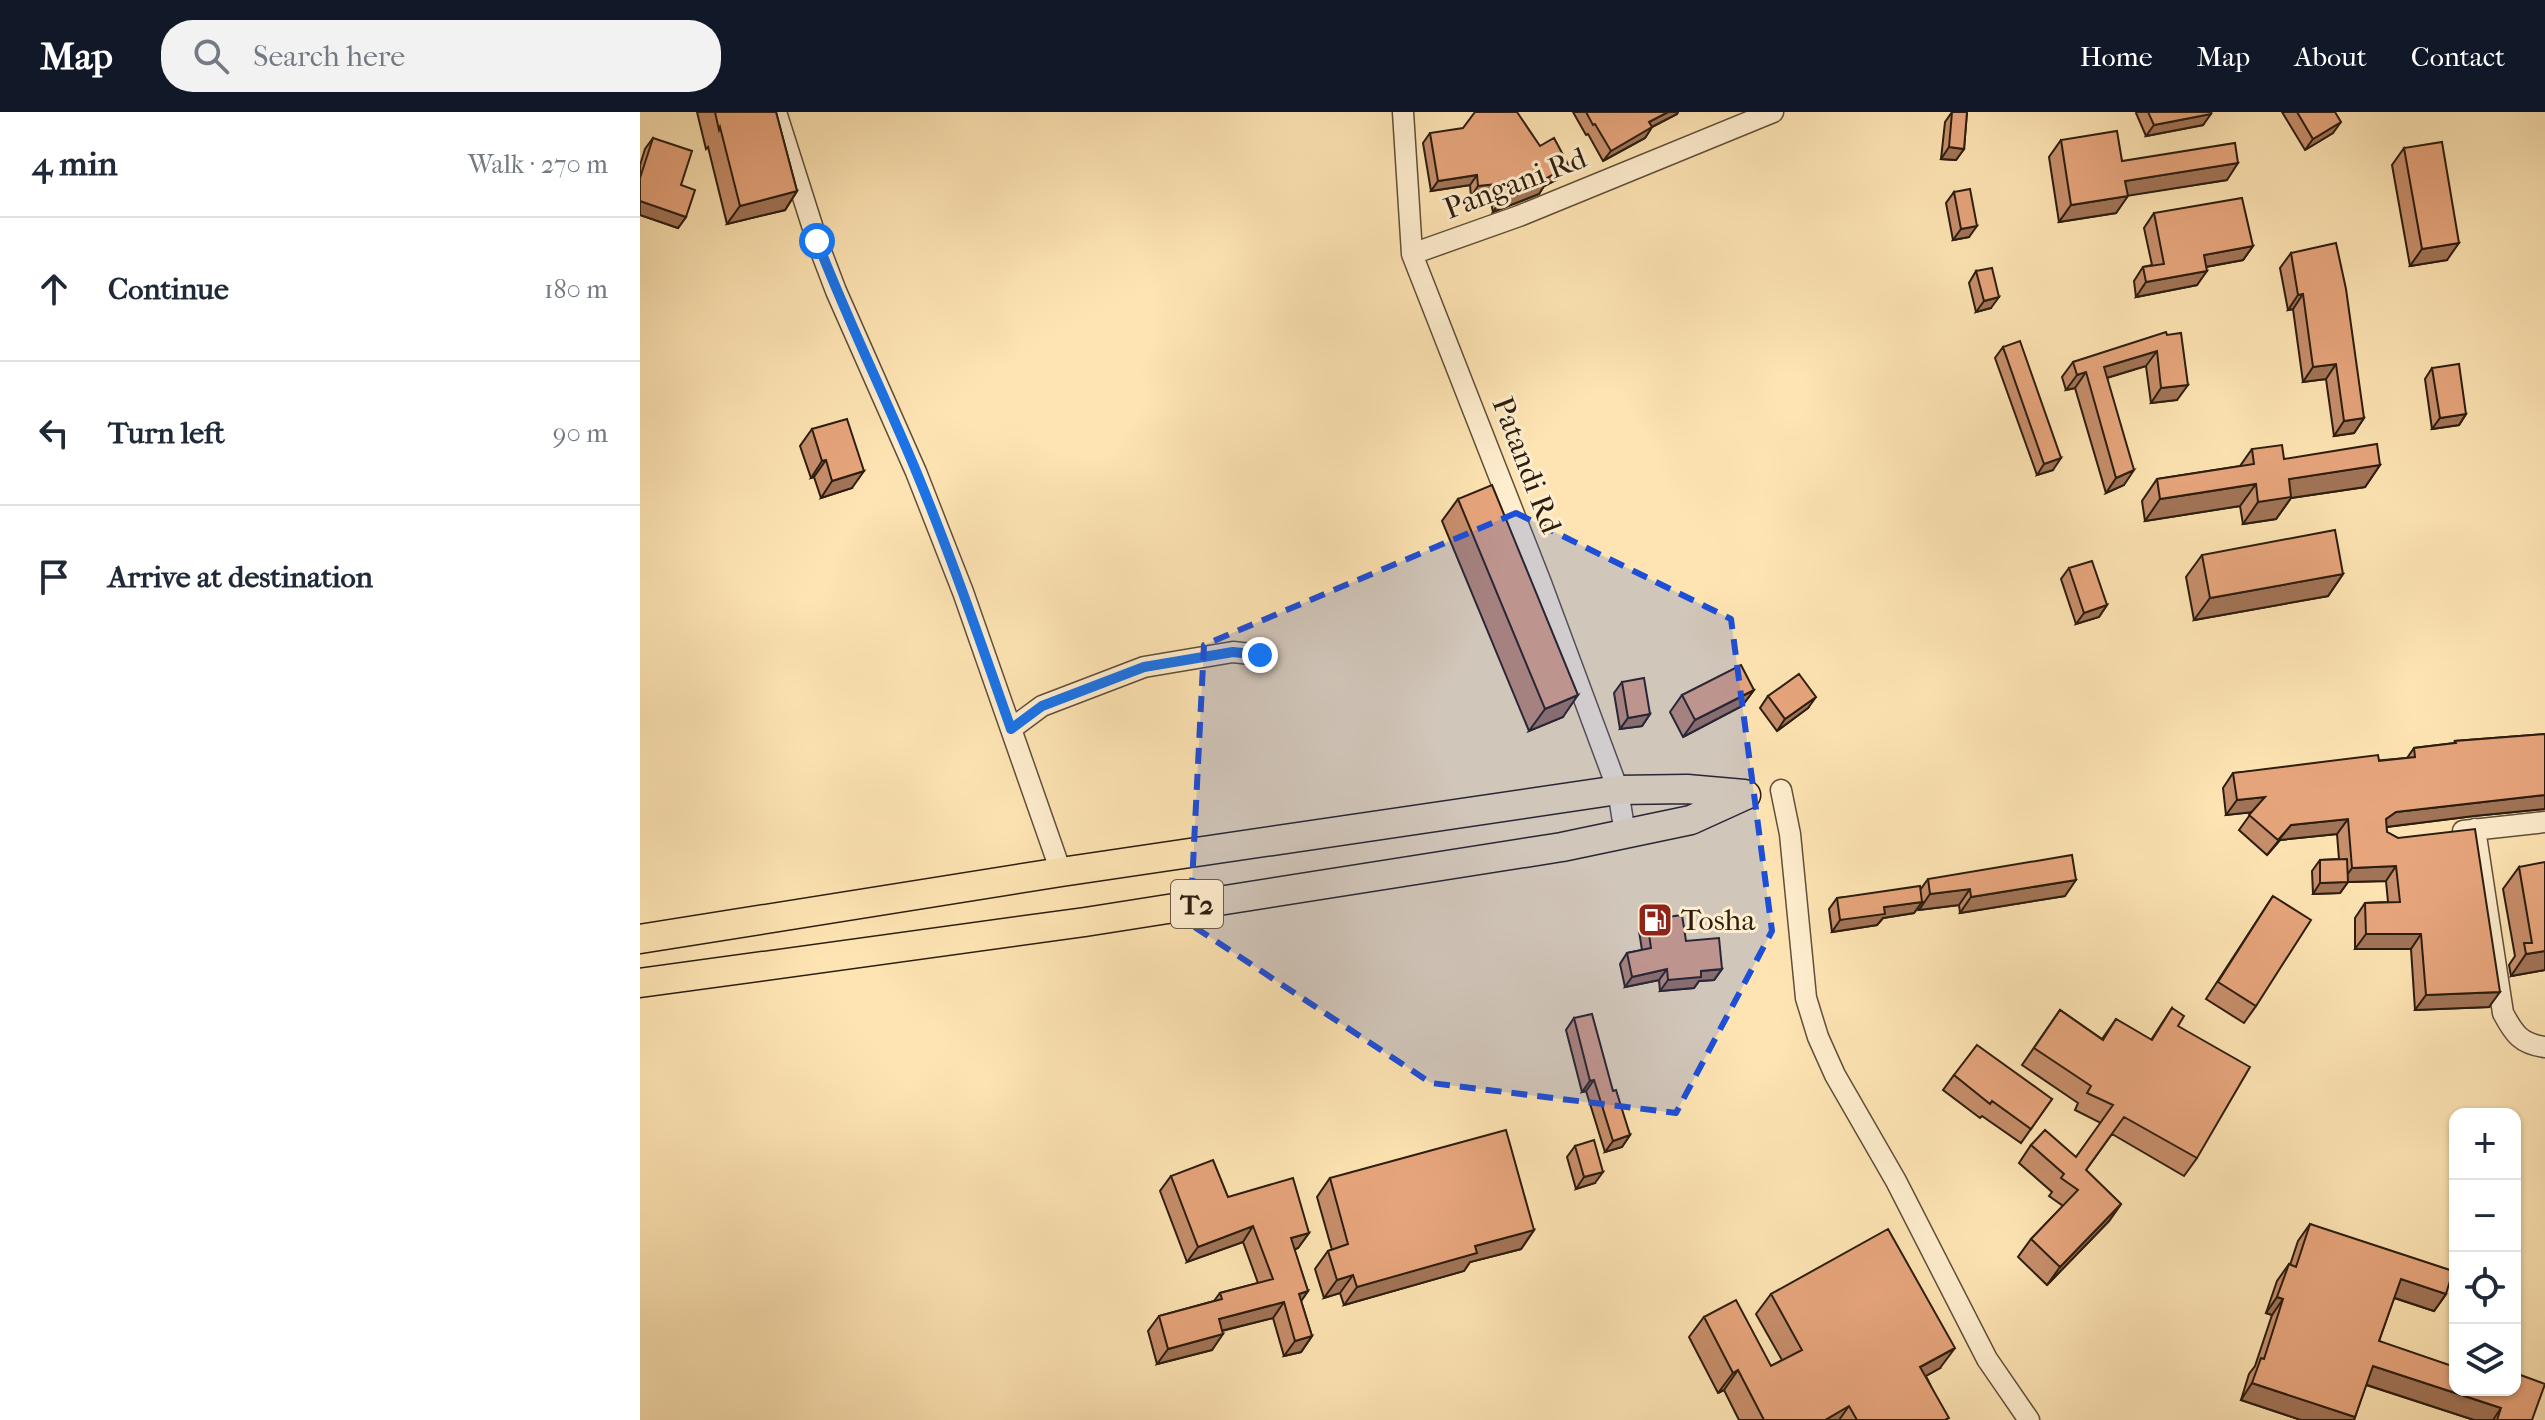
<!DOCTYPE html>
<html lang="en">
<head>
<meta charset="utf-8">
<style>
  :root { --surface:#fff; --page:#f2f2f3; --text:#1f2937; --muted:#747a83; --line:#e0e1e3; --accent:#111827 }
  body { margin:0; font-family:"IM FELL French Canon",serif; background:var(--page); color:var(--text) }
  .controls { position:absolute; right:24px; bottom:24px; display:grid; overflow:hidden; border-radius:16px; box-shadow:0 2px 6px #0004 }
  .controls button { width:72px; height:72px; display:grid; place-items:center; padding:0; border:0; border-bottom:2px solid var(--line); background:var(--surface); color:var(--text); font:40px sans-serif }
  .stop { position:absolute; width:24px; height:24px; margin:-18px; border:6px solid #1a73e8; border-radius:50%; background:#fff }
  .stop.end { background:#1a73e8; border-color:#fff; box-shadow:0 2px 8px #0008 }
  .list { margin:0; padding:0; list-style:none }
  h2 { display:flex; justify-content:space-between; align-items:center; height:104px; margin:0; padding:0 32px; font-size:34px }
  h2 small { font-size:26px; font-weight:400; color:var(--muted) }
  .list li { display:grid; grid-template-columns:52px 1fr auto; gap:24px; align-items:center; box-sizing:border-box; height:144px; padding:0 32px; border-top:2px solid var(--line) }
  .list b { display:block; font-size:30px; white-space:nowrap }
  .list em { font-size:26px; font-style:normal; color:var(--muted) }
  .icon { flex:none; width:44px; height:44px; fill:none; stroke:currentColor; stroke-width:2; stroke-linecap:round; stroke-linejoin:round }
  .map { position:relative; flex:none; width:1905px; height:1308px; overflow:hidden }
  header { display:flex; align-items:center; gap:48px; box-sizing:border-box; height:112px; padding:0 40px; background:var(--accent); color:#fff }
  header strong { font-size:38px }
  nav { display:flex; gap:44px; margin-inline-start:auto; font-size:28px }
  .search { width:560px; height:72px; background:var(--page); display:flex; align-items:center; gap:20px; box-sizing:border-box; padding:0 28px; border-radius:32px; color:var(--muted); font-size:30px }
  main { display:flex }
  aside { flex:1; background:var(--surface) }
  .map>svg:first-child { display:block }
</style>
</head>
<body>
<header>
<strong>Map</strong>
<div class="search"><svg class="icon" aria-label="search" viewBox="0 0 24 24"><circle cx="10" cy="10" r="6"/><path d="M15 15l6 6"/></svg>Search here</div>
<nav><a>Home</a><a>Map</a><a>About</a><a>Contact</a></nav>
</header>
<main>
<aside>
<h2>4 min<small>Walk · 270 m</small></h2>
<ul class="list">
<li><svg class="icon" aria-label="ahead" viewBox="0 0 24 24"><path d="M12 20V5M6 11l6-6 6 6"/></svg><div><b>Continue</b></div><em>180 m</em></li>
<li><svg class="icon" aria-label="left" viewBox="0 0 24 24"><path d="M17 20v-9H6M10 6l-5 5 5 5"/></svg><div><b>Turn left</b></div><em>90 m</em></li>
<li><svg class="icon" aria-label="arrive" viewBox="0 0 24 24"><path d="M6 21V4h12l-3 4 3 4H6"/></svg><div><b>Arrive at destination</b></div></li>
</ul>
</aside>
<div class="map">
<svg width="1905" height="1308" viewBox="0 0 1905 1308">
  <rect width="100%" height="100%" fill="#fee4b3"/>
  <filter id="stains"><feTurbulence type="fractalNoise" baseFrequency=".0025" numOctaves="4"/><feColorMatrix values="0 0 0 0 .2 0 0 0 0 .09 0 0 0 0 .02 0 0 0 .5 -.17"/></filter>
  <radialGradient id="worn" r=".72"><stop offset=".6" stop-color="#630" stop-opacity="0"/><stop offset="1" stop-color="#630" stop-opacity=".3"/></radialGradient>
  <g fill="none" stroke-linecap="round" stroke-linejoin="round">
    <defs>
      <path id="minor" d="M136,0L177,129L196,179L276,360L323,480L421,760
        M763,0L772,142L901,471L978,678L985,722
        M772,142L879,104L1133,0
        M371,617L402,594L504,555L593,540L620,543
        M1141,678L1150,722L1166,886L1178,925L1195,963L1256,1069L1347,1247L1389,1308
        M1835,717L1863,901C1874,922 1881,932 1905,935
        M1823,719L1905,710"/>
      <path id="highway" d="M0,827L421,760L978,678L1047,677L1104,682
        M0,871L445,810L922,735L1051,708L1106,683"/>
    </defs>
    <!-- minor casing -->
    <use href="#minor" stroke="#604f38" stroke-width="23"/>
    <!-- highway casing -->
    <use href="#highway" stroke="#2c1d0f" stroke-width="31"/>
    <!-- minor -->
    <use href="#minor" stroke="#feedce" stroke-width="20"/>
    <!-- highway -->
    <use href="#highway" stroke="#fee4b3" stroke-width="28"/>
  </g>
  <!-- wall -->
  <path fill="#c78e6b" stroke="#2c1d0f" stroke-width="2" d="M57,0H136L157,79L145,98L87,112L68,35L66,37Z
    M933,0H1038L1037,2L1012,15L1005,26L963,49L948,22L946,23Z
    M1312,0H1327L1324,37L1316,48L1301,47L1305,10Z
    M1497,0H1571L1563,13L1506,24L1496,1Z
    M1642,0H1695L1693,21L1665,38Z
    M790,21L900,34L929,54L922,65L904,74L899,82L853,100L849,82L831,85L830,73L791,79L783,31Z
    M13,26L41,73L46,105L38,116L0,103V53L5,37Z
    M1421,28L1482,49L1587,68L1488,83L1476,101L1419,110L1409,45Z
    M1764,36L1807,148L1770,154L1752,53Z
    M1314,80L1329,125L1313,128L1306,91Z
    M1514,101L1613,134L1603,148L1566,155L1557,173L1496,185L1494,169L1503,155L1512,153L1504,116Z
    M1651,141L1724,306L1714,321L1694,324L1686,267L1663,270L1653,197L1648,198L1640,156Z
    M1336,159L1351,196L1336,200L1329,171Z
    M1527,223L1537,288L1511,291L1506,254L1467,266L1484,373L1466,381L1435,276L1426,278L1422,265L1433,250Z
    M1363,235L1413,358L1397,363L1355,246Z
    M1792,256L1826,302L1819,313L1792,317L1785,267Z
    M172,317L212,376L181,386L174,365L171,366L160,334Z
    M1612,337L1644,347L1740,353L1725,375L1651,386L1636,407L1603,412L1600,394L1505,409L1502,389L1517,367L1600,354Z
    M818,387L923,605L889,619L802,409Z
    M1562,443L1703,462L1688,484L1554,508L1546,465Z
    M1429,456L1467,493L1459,505L1436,512L1421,467Z
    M982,570L1010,602L1002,614L980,617L974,581Z
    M1114,578L1102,594L1043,625L1030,600L1042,583Z
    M1128,584L1168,596L1137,619L1120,596Z
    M1905,622V697L1834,704L1746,715L1747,720L1849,895L1775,898L1771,837H1715V806L1725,791L1748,790L1746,769L1708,770L1700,781L1673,782L1672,759L1680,748L1699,747L1697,722L1640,728L1627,743L1599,718L1612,700L1586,703L1583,676L1593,661L1767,646L1774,636L1814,631L1815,629Z
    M1879,755L1905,858L1871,864L1869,853L1875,844L1863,777Z
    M1288,767L1425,784L1320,801L1319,793L1279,798L1278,795L1274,801L1243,806L1237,813L1192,820L1189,797L1197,786L1280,778Z
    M1633,784L1616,894L1604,911L1566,887Z
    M1007,808L1046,829L1082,857L1074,868L1059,869L1054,876L1020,879L1019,868L985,875L980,852L987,841L1002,838L999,819Z
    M1532,896L1538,914L1557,1046L1544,1064L1472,1022L1446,1058L1481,1092L1469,1109L1407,1173L1378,1145L1391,1127L1423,1094L1409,1084L1412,1080L1379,1051L1391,1033L1436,1045L1461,1011L1435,998L1438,991L1382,953L1420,898L1462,927L1476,907L1511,928Z
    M934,906L973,979L990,1023L982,1035L965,1040L946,979L942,980L926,918Z
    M1314,963L1412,987L1381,1031L1342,1004L1340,1006L1303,978Z
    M935,1034L955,1071L936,1077L927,1045Z
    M531,1064L588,1085L669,1121L658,1136L654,1138L668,1179L661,1189L672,1224L661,1240L644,1244L633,1206L582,1219L572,1238L517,1252L508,1219L519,1204L574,1189L580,1181L618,1171L603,1130L547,1150L520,1079Z
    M690,1066L894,1118L881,1137L830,1150L824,1159L704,1193L700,1181L684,1186L675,1157L688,1139L692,1138L677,1085Z
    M1670,1112L1806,1182L1794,1199L1754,1186L1739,1229L1892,1308H1834L1726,1273L1714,1308H1661L1601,1288L1609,1262L1615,1254L1632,1203L1626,1201L1637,1169L1649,1152L1650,1153L1658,1129Z
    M1131,1182L1300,1256L1286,1264L1307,1308H1099L1084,1278L1078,1281L1049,1225L1064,1205L1131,1254L1142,1248L1116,1202Z"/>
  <!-- shaded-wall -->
  <path fill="#a27457" stroke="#2c1d0f" stroke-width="2" d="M1028,0H1038L1037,2L1002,20L1009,10Z
    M1571,2L1563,13L1506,24L1514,13Z
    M1701,10L1693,21L1665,38L1673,27Z
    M1012,15L1005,26L963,49L971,39Z
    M1309,35L1324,37L1316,48L1301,47Z
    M1598,51L1587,68L1474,86L1485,69Z
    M929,54L922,65L904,74L899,82L853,100L860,89Z
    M837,63L830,73L791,79L798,69Z
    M856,72L849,82L831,85L838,74Z
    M157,79L145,98L87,112L100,94Z
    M1488,84L1476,101L1419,110L1431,93Z
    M0,89L46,105L38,116L0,103Z
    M1337,114L1329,125L1313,128L1321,117Z
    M1819,131L1807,148L1770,154L1782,137Z
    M1613,134L1603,148L1554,157L1564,143Z
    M1567,159L1557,173L1496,185L1506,170Z
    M1663,182L1653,197L1648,198L1658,183Z
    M1359,185L1351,196L1336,200L1344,189Z
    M1517,239L1506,254L1453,270L1464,255Z
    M1696,252L1686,267L1663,270L1673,255Z
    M1446,260L1435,276L1426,278L1437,263Z
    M1548,273L1537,288L1511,291L1521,276Z
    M1826,302L1819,313L1792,317L1800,306Z
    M1724,306L1714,321L1694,324L1704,309Z
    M1421,346L1413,358L1397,363L1404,352Z
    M186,348L174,365L171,366L182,349Z
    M1740,353L1725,375L1651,386L1636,407L1603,412L1618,390L1649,367Z
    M1494,358L1484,373L1466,381L1476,366Z
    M224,359L212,376L181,386L192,369Z
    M1616,372L1600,394L1505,409L1520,387Z
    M1703,462L1688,484L1554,508L1570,486Z
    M1467,493L1459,505L1436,512L1444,501Z
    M1114,578L1102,594L1043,625L1055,608Z
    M938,583L923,605L889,619L905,597Z
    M1176,585L1168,596L1137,619L1145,607Z
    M1010,602L1002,614L980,617L988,606Z
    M1905,683V697L1834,704L1746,715V707L1756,700Z
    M1625,685L1614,700L1586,703L1597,688Z
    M1708,707L1697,722L1640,728L1627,743L1651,713Z
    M1756,754L1746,769L1708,770L1700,781L1673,782L1680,771L1702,770L1712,756Z
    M1436,768L1425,784L1320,801L1331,785Z
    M1330,777L1319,793L1279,798L1290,782Z
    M1282,790L1274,801L1243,806L1237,813L1192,820L1200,808L1244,795Z
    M1726,822H1781L1771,837H1715Z
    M1905,839V858L1871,864L1886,842Z
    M1027,857L1019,868L985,875L992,865Z
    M1082,857L1074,868L1059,869L1054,876L1020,879L1028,868L1061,859Z
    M1860,880L1849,895L1775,898L1786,883Z
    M954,968L946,979L942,980L950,969Z
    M990,1023L982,1035L965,1040L973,1029Z
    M963,1060L955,1071L936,1077L944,1065Z
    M1481,1092L1469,1109L1407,1173L1420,1155Z
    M613,1114L603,1130L547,1150L558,1135Z
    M894,1118L881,1137L830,1150L824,1159L704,1193L717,1175L835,1134Z
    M669,1121L658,1136L640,1142L651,1126Z
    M713,1163L700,1181L684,1186L697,1168Z
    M1761,1167L1806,1182L1794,1199L1749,1184Z
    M668,1179L657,1195L659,1182Z
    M1637,1185L1643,1187L1632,1203L1626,1201Z
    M644,1190L633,1206L568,1222L579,1207Z
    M583,1222L572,1238L517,1252L528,1237Z
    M672,1224L661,1240L644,1244L655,1229Z
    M1315,1236L1300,1256L1266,1275L1280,1255Z
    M1733,1254L1861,1296L1853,1308H1834L1721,1271Z
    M1098,1258L1084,1278L1078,1281L1093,1261Z
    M1612,1271L1715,1305L1714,1308H1661L1601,1288Z
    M1209,1294L1199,1308H1185Z"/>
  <!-- building -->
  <path fill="#e7a57c" stroke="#2c1d0f" stroke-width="2" d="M75,0H136L157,79L100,94L80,15L79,18Z
    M835,0H877L900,34L914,26L929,54L905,67L906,72L860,89L856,72L838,74L837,63L798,69L790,21L823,16Z
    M946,0H1028L1009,10L1012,15L971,39L955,12L953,13Z
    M1312,0H1327L1324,37L1309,35Z
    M1508,0H1571V2L1514,13Z
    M1657,0H1695L1701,10L1673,27Z
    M1477,19L1482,49L1595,31L1598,51L1485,69L1488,84L1431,93L1421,28Z
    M13,26L52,39L41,73L55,78L46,105L0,89V66Z
    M1802,30L1819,131L1782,137L1764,36Z
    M1330,77L1337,114L1321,117L1314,80Z
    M1602,86L1613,134L1564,143L1567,159L1506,170L1503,155L1524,152L1514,101Z
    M1696,131L1706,177L1724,306L1704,309L1696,252L1673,255L1663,182L1658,183L1651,141Z
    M1352,156L1359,185L1344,189L1336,159Z
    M1526,220L1527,223L1541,221L1548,273L1521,276L1517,239L1464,255L1494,358L1476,366L1446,260L1437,263L1433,250Z
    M1380,229L1421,346L1404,352L1363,235Z
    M1819,252L1826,302L1800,306L1792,256Z
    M207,307L224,359L192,369L186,348L182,349L172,317Z
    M1737,332L1740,353L1649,367L1651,385L1618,390L1616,372L1520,387L1517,367L1614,352L1612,337L1642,333L1644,347Z
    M852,373L938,583L905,597L818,387Z
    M1695,418L1703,462L1570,486L1562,443Z
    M1452,449L1467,493L1444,501L1429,456Z
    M1101,553L1114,578L1055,608L1042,583Z
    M1159,562L1176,585L1145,607L1128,584Z
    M1004,566L1010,602L988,606L982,570Z
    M1905,622V683L1756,700L1746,707L1747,720L1758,726L1835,717L1860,880L1786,883L1781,822H1726L1725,791L1760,790L1756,754L1712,756L1708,707L1651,713L1638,728L1609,703L1625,685L1597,688L1593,661L1738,643L1739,649L1775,645L1774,636L1816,631L1815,629Z
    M1432,743L1436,768L1331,785L1330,777L1290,782L1288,767Z
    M1707,747L1708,770L1680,771V748Z
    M1905,750V839L1886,842L1884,831H1892L1879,755Z
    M1280,774L1282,790L1244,795L1245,802L1200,808L1197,786Z
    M1633,784L1671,808L1616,894L1578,870Z
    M1042,803L1046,829L1079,826L1082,857L1061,859V865L1028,868L1027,857L992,865L987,841L1011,836L1007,808Z
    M1532,896L1544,904L1538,914L1610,955L1557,1046L1484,1005L1446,1058L1481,1092L1420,1155L1391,1127L1438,1078L1421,1066L1424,1062L1391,1033L1405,1018L1436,1045L1473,993L1447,981L1451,974L1394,936L1420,898L1463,928L1476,907L1512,928Z
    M952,902L973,979L976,978L990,1023L973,1029L954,968L950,969L934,906Z
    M1337,933L1412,987L1391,1017L1352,989L1350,992L1314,963Z
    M866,1018L894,1118L835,1134L837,1141L717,1175L713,1163L697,1168L688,1139L708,1132L690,1066Z
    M954,1028L963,1060L944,1065L935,1034Z
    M573,1048L588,1085L653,1066L669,1121L651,1126L668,1179L659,1182L672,1224L655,1229L644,1190L579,1207L583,1222L528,1237L519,1204L582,1187L580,1181L633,1167L613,1114L558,1135L531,1064Z
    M1670,1112L1813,1159L1806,1182L1761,1167L1739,1229L1815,1255V1278H1875V1261L1905,1272L1892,1308H1857L1861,1296L1733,1254L1715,1305L1612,1271L1621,1246L1624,1247L1643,1187L1637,1185L1649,1152L1656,1155Z
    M1248,1117L1315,1236L1280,1255L1309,1306L1305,1308H1217L1209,1294L1185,1308H1124L1098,1258L1093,1261L1064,1205L1096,1188L1131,1254L1162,1238L1131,1182Z"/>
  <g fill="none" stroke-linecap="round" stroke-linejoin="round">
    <!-- route -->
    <path stroke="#1a73e8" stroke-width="10" d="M177,129C207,207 244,282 276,359C311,444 341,531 371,617L402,594L504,555L593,540L620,543"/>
  </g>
  <!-- marked area -->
  <path fill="#1d4ed8" fill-opacity="0.2" stroke="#1d4ed8" stroke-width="6" stroke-dasharray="16 10" stroke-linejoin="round" d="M876,401L1091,507L1132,819L1036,1001L791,971L550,812L564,533Z"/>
  <!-- icons -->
  <defs>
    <symbol id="fuel-square" viewBox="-11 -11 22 22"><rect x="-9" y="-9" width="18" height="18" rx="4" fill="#8f2418" stroke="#feedce"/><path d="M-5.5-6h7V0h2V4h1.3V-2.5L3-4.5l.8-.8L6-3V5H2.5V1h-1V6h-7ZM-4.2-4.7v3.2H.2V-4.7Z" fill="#fff"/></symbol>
  </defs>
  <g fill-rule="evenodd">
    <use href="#fuel-square" x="995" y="788" width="40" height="40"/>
  </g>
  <g text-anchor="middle" stroke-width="6" stroke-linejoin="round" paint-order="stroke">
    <!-- shield labels -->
    <rect fill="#feedce" stroke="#6b5b48" stroke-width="2" x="531" y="768" width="52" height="48" rx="6"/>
    <g font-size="28" font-weight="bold" fill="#2c1d0f">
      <text x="557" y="802">T2</text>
    </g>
    <!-- street labels -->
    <g font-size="30" fill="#2c1d0f" stroke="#feedce">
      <text transform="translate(875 71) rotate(-21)" y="10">Pangani Rd</text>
      <text transform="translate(887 353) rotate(69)" y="10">Patandi Rd</text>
    </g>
    <!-- poi labels -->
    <g font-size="30" fill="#2c1d0f" stroke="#feedce" text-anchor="start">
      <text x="1041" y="818">Tosha</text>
    </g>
  </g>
  <rect width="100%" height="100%" filter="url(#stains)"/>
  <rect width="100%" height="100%" fill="url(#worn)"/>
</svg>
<div class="controls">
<button>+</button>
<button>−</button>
<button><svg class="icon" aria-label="locate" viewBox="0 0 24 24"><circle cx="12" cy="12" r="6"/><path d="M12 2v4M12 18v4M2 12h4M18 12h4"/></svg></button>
<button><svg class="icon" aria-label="layers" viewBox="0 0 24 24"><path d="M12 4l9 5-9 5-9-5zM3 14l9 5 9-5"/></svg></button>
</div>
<div class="stop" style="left:177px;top:129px"></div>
<div class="stop end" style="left:620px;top:543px"></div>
</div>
</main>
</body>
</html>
